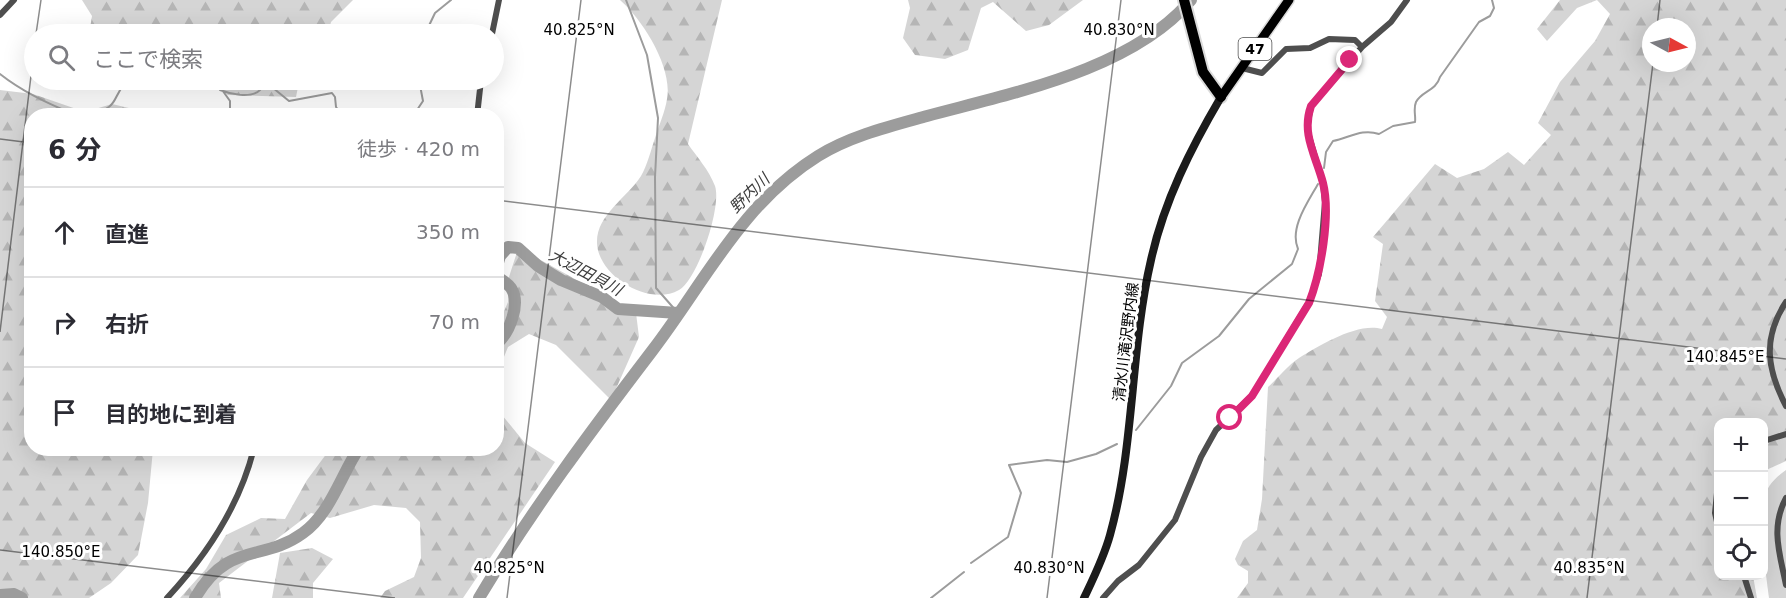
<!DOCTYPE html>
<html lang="ja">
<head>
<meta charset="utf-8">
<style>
  :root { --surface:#fff; --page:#f2f2f3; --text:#2b2b33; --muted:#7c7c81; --line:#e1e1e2 }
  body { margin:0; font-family:"DejaVu Sans","Noto Sans JP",sans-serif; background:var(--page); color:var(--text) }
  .controls { position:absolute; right:18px; bottom:18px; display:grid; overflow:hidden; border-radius:12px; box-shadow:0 6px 24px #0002 }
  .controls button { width:54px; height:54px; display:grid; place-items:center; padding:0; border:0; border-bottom:2px solid var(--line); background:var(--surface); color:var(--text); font:30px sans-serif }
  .compass { position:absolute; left:1642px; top:18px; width:54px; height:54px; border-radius:50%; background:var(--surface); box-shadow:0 6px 24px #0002; rotate:97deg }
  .stop { position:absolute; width:18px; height:18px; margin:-14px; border:4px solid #db2777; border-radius:50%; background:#fff }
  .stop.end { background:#db2777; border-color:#fff; box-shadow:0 2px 6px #0008 }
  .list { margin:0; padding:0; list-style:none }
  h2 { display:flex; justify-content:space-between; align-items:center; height:78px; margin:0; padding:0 24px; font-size:26px }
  h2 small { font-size:20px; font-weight:400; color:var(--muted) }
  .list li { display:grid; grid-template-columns:39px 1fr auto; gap:18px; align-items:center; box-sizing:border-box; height:90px; padding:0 24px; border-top:2px solid var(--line) }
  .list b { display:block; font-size:22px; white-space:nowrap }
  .list em { font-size:20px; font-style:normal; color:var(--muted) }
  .icon { flex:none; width:33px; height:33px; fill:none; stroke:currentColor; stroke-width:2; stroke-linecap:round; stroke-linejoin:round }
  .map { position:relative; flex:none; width:1786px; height:598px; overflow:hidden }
  .search { position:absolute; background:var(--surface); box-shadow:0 6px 24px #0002; left:24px; top:24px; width:480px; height:66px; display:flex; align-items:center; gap:15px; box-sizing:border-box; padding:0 21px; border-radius:33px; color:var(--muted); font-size:22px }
  .panel { position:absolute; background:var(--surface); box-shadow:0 6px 24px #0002; left:24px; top:108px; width:480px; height:348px; border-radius:24px }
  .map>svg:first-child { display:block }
</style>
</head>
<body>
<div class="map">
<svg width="1786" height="598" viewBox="0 0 1786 598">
  <defs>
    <pattern id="forest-firs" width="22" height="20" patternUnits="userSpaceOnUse" patternTransform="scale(1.5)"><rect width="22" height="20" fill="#d5d5d5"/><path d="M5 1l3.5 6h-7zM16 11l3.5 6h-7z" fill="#b5b5b5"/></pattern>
  </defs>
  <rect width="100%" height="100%" fill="#fff"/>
  <!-- forest -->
  <path fill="url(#forest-firs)" fill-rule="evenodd" d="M82,0H353L331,22L328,34H89L92,16Z
    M620,0H722L688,144C697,157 709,170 715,186C722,206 698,279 679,290C649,307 598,276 597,243C596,215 627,198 641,176C647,166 651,150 655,138C659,125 665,112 667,99C673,68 643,20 620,0Z
    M908,0H1083L1049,25L1026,31L993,2L981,8L968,50L945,59L915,55L903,38L910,8Z
    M1560,0H1597L1577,8L1547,41L1537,29Z
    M1597,0H1786V461L1764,471V422H1718V576H1753L1757,598H1237L1248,583V571L1238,565L1235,559L1243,541L1257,530L1262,499L1268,387C1278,378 1288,365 1299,358C1320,345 1358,322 1382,329L1387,317L1375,301L1383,244L1373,237L1435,164L1457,178L1484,169L1508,152L1524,165L1551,135L1538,123L1560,82L1595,41L1610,14ZM1651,27H1687V63H1651Z
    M200,80H302L299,82L296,97L228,95L213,84Z
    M0,90L33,94L85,112L112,104L133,109L138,115L32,116V448L153,449L148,503L138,555L111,583L89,598H0Z
    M517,252L530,254L636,313L639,337L611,400L556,345L529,334L508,347L497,374V328L508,302L509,277Z
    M497,409L525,443L555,462L463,598H380L385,591L414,577L421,558L420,522L406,508L374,505L330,518L311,513L219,583L221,598H180L206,569L226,535L261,518L285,519L307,480L330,449H352V469L364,449L496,448Z
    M312,548L333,559L313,583V598H272L280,553Z"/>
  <!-- park -->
  <path fill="#d5d5d5" d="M1786,470V598H1769C1766,573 1758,523 1764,499C1766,487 1776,477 1786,470Z"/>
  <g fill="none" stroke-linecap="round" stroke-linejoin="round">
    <!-- stream -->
    <path stroke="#9c9c9c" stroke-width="2" d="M626,0L647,55L658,118L655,177L656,288L678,313
      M425,34L435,13L451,0
      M0,74C24,93 50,105 79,116
      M215,80L230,101V116
      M220,90C230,94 251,99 260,90C262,88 264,85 267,83L289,101L332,93L335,97L336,107L343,116
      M88,116C122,105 109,102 127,80
      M413,116L423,101L419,80
      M1324,168L1326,152L1333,141C1349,138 1362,128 1379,134L1393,126L1415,122C1416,116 1413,109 1416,102C1422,91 1436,91 1440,77L1479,22L1490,16L1494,8L1492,0
      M1136,430L1171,386L1182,363L1219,336L1249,299L1292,264L1298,249C1289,228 1308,202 1318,184
      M971,563L1008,537L1021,493L1009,465L1047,460L1067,462L1096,454L1117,444
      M931,598L964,572"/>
    <!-- river -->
    <path stroke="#9c9c9c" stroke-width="12" d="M496,269L500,256L508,247L518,248L538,266L561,280L602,297L618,309L678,313
      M496,276C501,280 507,282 511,288C521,303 510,333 496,344
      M0,595L14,594L22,598
      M195,598C229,540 262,563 303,533C330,514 341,475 359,448
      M479,598C531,511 591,431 652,351C705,282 741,204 818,156C850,136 891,126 927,116C1012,93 1132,70 1191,0"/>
    <defs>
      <path id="primary" d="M1221,97L1289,0"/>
      <path id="motorway" d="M1184,0L1203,72L1221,97"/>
    </defs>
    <!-- primary casing -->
    <use href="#primary" stroke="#dbdbdb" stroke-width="12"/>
    <!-- motorway casing -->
    <use href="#motorway" stroke="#dbdbdb" stroke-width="14"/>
    <!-- minor -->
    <path stroke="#4e4e4e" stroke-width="6" d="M0,15L14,0
      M492,34L499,0
      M1242,68L1262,73L1286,49L1310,48L1329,39L1355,40L1362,47
      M477,116L481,80
      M496,240L498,242
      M1786,302C1762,338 1767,370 1786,406
      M1764,441L1786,434
      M1718,483L1715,513L1718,526
      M1786,498C1770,528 1780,554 1786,585
      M1744,576L1751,598
      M167,598C206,556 240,505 254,448
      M1103,598L1118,581L1139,565L1175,520L1201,457L1216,430L1252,396L1309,302L1319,274L1325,202L1323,184L1307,129L1311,106L1362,47L1391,22L1407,0"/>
    <!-- secondary -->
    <path stroke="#1b1b1b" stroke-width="8" d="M1084,598C1094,577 1104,557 1110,535C1135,445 1130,350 1151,260C1164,201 1191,148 1221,97"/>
    <!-- primary -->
    <use href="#primary" stroke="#000" stroke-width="9"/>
    <!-- motorway -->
    <use href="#motorway" stroke="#000" stroke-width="10"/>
  </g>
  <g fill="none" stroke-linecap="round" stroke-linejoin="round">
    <!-- route -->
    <path stroke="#db2777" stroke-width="8" d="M1230,418L1252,396L1309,303C1321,272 1331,215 1323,183C1316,156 1301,134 1311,106L1350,60"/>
  </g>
  <!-- ticks -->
  <path fill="none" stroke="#000" stroke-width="1.5" stroke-opacity="0.45" d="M1657,27L1660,0M36,34L41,0M0,139L32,143M496,200L1786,359M0,332L34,51M0,550L395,598M507,598L581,0M1047,598L1121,0M1587,598L1653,63"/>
  <g text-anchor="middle" stroke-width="6" stroke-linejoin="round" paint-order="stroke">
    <!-- shield labels -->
    <rect fill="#fff" stroke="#4c4c4c" stroke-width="1.5" x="1238.5" y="38" width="33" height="22" rx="4.5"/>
    <g font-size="14" font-weight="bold" fill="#000">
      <text x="1255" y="54">47</text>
    </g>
    <!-- street labels -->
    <g font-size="15" fill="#000" stroke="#fff">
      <text transform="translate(1126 342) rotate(-83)" y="5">清水川滝沢野内線</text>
    </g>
    <!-- water labels -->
    <g font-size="16" font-style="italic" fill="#3d3d3d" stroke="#fff">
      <text transform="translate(749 193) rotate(-44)" y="6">野内川</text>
      <text transform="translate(586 272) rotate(28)" y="6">大辺田貝川</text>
    </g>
  </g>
  <g font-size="15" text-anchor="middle" fill="#000" stroke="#fff" stroke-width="6" stroke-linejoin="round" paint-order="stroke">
    <text x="579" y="35">40.825°N</text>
    <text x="1119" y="35">40.830°N</text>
    <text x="1725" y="362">140.845°E</text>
    <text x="61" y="557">140.850°E</text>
    <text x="509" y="573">40.825°N</text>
    <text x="1049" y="573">40.830°N</text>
    <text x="1589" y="573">40.835°N</text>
  </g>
</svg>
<div class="controls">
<button>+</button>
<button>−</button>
<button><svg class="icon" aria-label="locate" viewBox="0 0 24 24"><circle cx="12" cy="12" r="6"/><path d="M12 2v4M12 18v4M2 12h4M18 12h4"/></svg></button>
</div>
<svg class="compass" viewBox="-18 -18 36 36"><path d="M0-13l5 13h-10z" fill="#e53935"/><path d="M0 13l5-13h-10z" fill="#7c7c81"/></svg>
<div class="stop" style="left:1230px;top:418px"></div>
<div class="stop end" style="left:1350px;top:60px"></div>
<div class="search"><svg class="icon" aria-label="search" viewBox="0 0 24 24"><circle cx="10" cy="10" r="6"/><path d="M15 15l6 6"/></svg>ここで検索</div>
<section class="panel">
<h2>6 分<small>徒歩 · 420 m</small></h2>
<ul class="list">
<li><svg class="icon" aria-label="ahead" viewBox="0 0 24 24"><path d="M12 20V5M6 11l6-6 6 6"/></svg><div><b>直進</b></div><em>350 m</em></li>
<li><svg class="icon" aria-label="right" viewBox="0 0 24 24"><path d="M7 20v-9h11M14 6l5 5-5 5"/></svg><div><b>右折</b></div><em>70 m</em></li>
<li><svg class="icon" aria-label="arrive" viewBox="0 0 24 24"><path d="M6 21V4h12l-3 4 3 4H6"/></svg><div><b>目的地に到着</b></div></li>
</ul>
</section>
</div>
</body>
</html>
